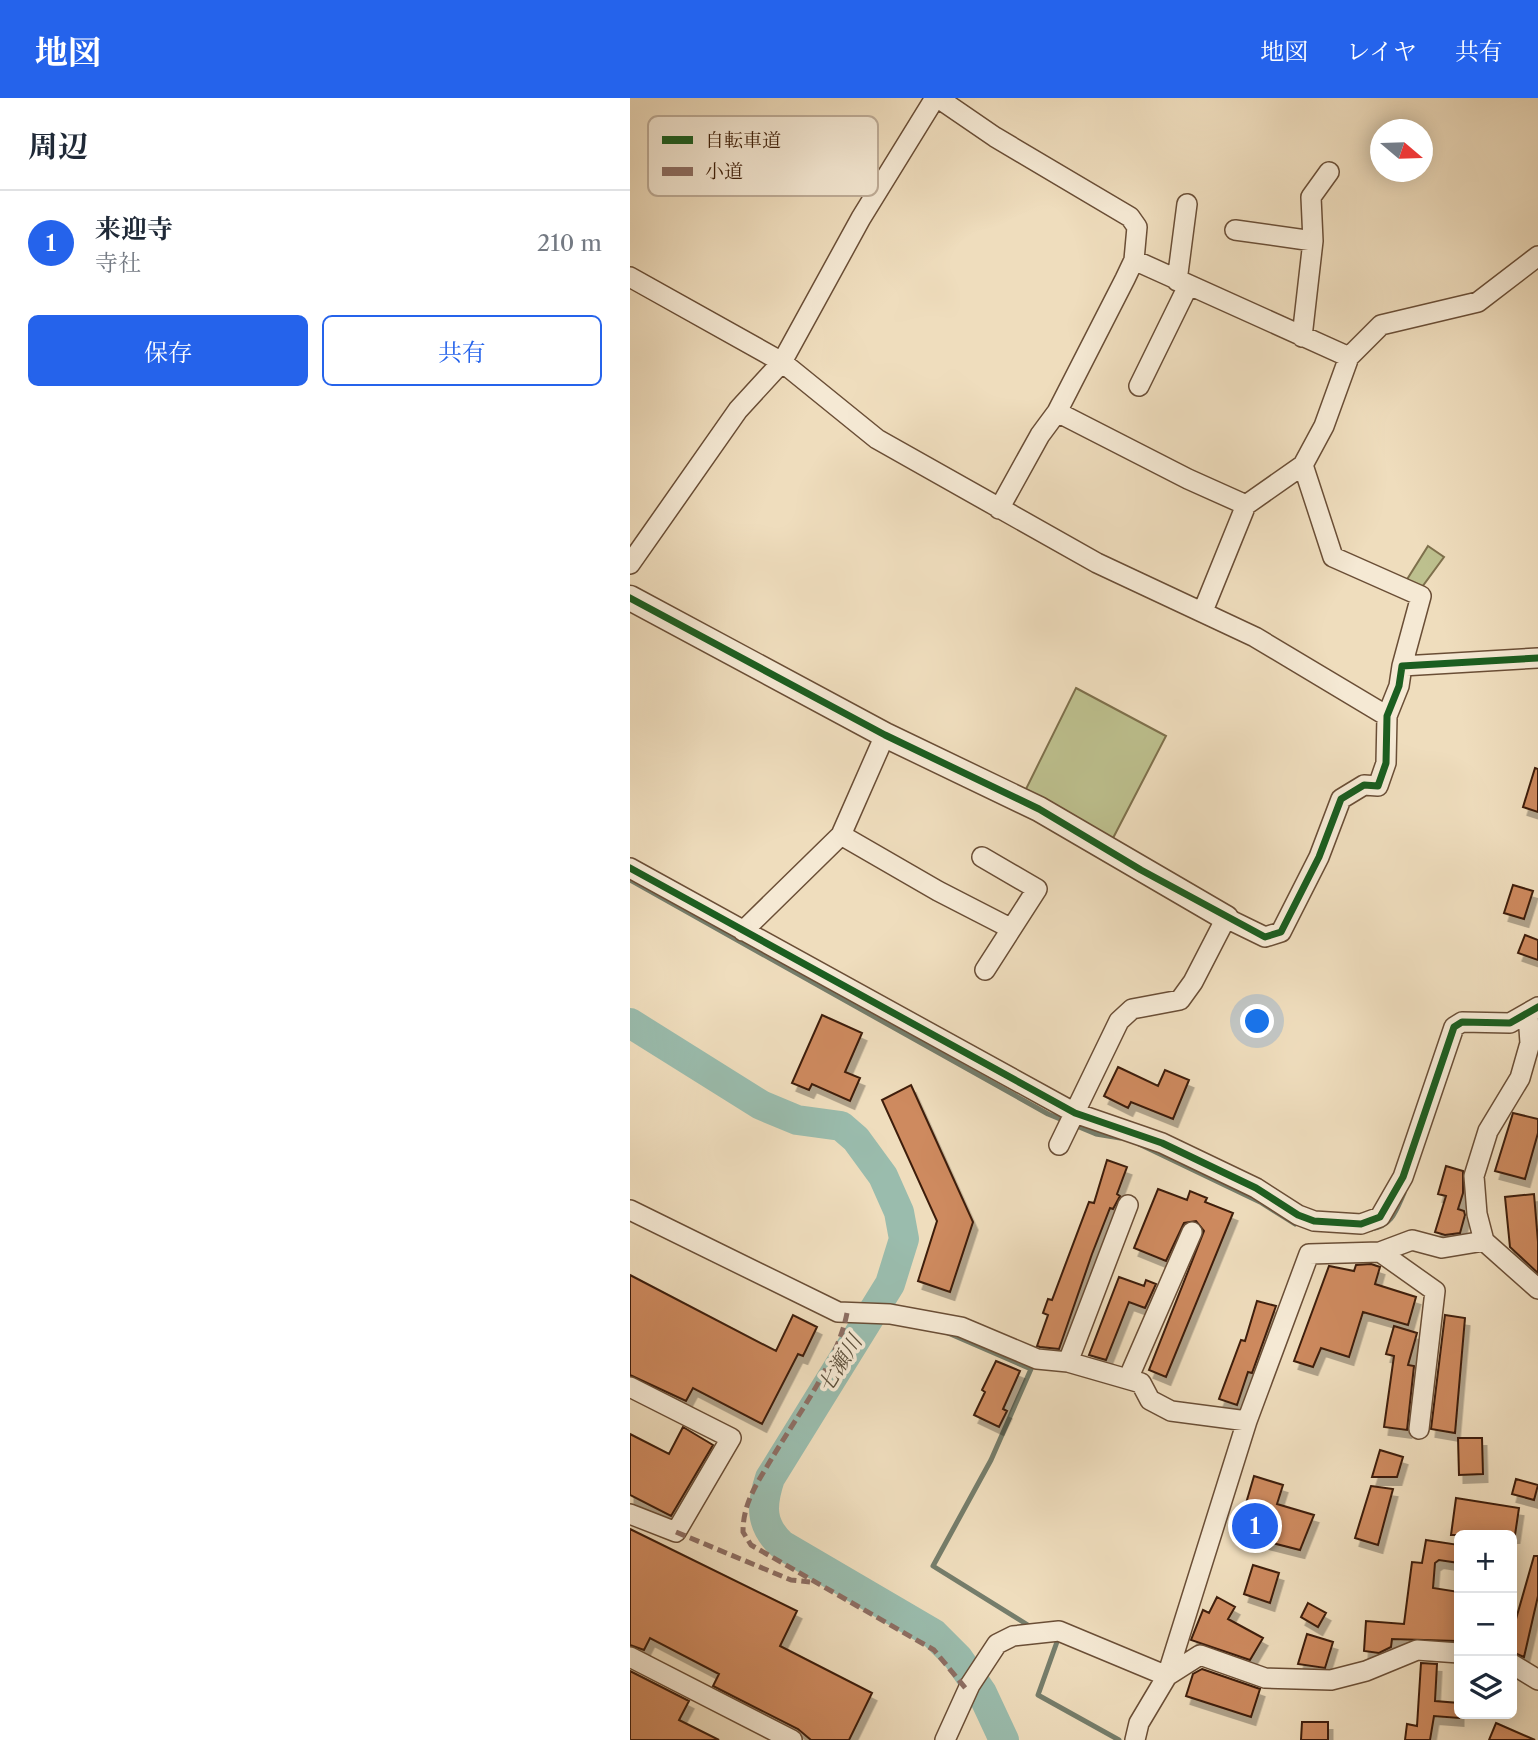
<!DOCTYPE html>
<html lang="ja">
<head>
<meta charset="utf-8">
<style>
  :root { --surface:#fff; --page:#f2f2f3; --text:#1f2937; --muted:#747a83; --line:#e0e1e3; --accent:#2563eb }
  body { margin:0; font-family:"Libre Caslon Text","Noto Serif JP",serif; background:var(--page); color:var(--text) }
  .controls { position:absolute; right:21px; bottom:21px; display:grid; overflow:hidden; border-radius:10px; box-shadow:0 4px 18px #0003 }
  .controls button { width:63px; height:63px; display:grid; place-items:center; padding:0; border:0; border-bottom:2px solid var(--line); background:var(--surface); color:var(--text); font:35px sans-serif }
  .compass { position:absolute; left:740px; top:21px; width:63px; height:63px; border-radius:50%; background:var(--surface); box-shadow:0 4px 18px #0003; rotate:109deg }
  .you { position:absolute; left:628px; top:924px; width:24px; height:24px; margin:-18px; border:5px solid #fff; border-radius:50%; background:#1a73e8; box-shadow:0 0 0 10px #1a73e833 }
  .badge { display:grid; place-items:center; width:46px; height:46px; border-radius:50%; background:var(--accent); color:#fff; font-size:23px; font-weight:700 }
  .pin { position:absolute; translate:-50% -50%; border:4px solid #fff; box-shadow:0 2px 7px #0006 }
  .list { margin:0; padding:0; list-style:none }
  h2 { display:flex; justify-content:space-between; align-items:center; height:91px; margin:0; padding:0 28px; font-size:30px }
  h2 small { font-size:23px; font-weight:400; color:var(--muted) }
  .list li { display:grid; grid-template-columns:46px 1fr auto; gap:21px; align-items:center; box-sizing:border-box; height:105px; padding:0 28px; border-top:2px solid var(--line) }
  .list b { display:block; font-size:26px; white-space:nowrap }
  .list p { margin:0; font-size:23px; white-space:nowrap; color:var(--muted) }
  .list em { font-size:23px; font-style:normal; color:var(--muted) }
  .actions { display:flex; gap:14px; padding:21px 28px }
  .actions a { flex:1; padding:16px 0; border:2px solid var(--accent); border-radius:10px; text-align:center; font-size:24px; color:var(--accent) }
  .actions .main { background:var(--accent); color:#fff }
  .icon { flex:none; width:38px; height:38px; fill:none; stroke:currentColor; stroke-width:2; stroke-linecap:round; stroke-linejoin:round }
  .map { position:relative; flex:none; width:908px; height:1642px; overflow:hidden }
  header { display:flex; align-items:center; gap:42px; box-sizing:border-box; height:98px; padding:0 35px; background:var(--accent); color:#fff }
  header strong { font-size:33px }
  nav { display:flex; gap:38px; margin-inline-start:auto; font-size:24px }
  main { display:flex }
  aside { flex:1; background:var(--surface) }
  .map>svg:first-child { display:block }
</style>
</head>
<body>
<header>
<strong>地図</strong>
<nav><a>地図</a><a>レイヤ</a><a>共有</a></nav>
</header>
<main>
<aside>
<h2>周辺<small></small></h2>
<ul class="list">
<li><span class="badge">1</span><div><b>来迎寺</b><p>寺社</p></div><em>210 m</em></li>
</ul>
<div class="actions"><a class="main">保存</a><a>共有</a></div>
</aside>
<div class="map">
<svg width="908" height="1642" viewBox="0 0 908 1642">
  <defs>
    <filter id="shadow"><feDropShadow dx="4.5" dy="8" stdDeviation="0" flood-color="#0004"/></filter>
  </defs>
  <rect width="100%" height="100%" fill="#efddbd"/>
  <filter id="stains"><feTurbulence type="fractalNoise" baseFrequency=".00286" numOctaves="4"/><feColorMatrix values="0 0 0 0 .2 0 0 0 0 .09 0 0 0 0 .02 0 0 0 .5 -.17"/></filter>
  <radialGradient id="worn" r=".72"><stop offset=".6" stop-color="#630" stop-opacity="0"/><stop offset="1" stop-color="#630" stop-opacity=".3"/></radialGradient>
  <!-- green -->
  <path fill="#bdc08e" stroke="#7e704c" stroke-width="2" d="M798,448L814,459L792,489L776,483Z
    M446,590L536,638L482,742L395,693Z"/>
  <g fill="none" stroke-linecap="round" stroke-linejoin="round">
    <!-- stream -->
    <path stroke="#757d6b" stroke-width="5" d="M0,782L418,1016L466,1036L490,1040
      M509,1046L630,1104L665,1126
      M741,1131C762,1128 766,1113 774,1095
      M318,1235L401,1271L361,1362L303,1468L401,1529
      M428,1541L408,1597L489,1642"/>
    <!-- river -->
    <path stroke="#9abcad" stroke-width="30" d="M0,925L131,1007L167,1022L211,1028L226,1041L253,1078L269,1114L274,1141L260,1186L140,1380C131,1407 130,1427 152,1447L304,1536L328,1560L352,1595L374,1642"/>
  </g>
  <!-- building -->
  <path fill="#ce8a5e" stroke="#3e1f09" stroke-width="2" filter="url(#shadow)" d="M905,670L908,671V714L893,709Z
    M883,787L903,793L894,821L874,815Z
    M895,837L908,842V862L888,855Z
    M192,917L232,935L215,974L230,980L220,1003L182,986L179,992L162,985Z
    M488,969L528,988L535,972L559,982L543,1021L501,1004L498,1010L474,998Z
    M281,987L343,1124L320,1194L288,1183L307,1123L252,1002Z
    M883,1015L908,1021V1035L895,1081L865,1073Z
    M477,1062L497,1069L487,1096L490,1098L483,1111L480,1110L462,1156L429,1251L410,1249L407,1248L418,1217L413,1215L418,1201L422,1202L459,1104L464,1105Z
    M816,1068L833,1073V1095L828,1111L834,1113L835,1117L830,1135L815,1137L805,1134L816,1098L808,1096Z
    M528,1091L557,1102L560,1093L577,1100L575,1104L603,1115L536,1279L519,1272L574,1133L566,1123L554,1125L536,1163L504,1150Z
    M904,1096L908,1144V1175L880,1149L875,1099Z
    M741,1166L750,1169L745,1186L786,1199L778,1227L733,1214L719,1259L691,1250L683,1269L664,1263L699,1168L724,1173L726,1167Z
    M0,1177L146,1253L163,1217L187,1229L173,1258L168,1256L132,1326L63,1290L56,1303L0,1277Z
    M489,1179L514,1188L516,1182L526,1186L515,1210L499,1204L476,1262L459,1257Z
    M627,1203L646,1208L622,1275L618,1274L607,1307L589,1301L611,1242L615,1243Z
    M815,1217L835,1220L825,1335L801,1331Z
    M764,1228L787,1235L778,1267L784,1268L777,1332L754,1329L764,1258L756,1256Z
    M366,1263L390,1273L373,1311L377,1313L369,1329L344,1317L355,1294L352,1292Z
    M53,1329L83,1347L41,1418L0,1397V1336L39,1356Z
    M828,1340H852L853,1376L829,1377Z
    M750,1352L773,1359L767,1379H742Z
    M624,1378L653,1387L647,1406L684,1417L670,1452L607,1436Z
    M886,1381L908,1387L904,1402L882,1396Z
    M741,1388L763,1391L748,1447L725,1440Z
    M826,1400L889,1410L885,1437H821Z
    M0,1431L167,1513L150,1548L242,1595L219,1642H181L168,1631L83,1588L89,1576L20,1540L14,1552L0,1547Z
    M796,1442L829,1447V1465L809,1462L805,1465L803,1490L829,1494L827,1543L762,1541L761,1549L749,1555L734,1553L736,1523L774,1526L782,1464L792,1465Z
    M904,1458H908V1498L894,1559L882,1554V1520L886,1521Z
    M623,1467L649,1475L640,1505L614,1496Z
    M587,1499L605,1509L598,1521L633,1540L620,1562L561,1542L573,1512L579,1515Z
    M678,1505L696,1515L688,1529L671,1519Z
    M677,1536L703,1544L695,1570L668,1566Z
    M791,1565L807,1566L805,1603L829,1605V1620L804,1618L800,1642H775L777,1626L787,1628Z
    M572,1571L630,1591L621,1619L556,1598L563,1576Z
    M0,1573L59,1603L49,1622L89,1642H0Z
    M672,1624H698V1642H671Z
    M866,1625L905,1642H859Z"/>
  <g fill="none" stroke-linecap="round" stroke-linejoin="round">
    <defs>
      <path id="minor" d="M308,0L365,39L500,119L507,129L504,162L495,181L427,314L410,337L369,411
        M605,132L683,143
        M504,162L719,259
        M0,179L152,264L247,341L467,465L625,539L757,618
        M547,183L557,106
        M672,239L683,143L681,99L699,74
        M509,288L558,188
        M427,314L558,381L616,407
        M673,367L703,459L791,498L772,568
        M0,466L108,312L152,264L231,120L305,0
        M573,513L616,407L673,367L694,328L719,259L751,227L848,204L908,158
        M211,737L308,793L380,830
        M352,759L407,791L355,872
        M0,770L445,1015L532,1045L626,1090L668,1117L684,1123L731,1126L750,1119L773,1079L824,929L832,924L880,925L908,909
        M113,833L211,737L255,637
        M898,916L900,945L890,980L858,1033L844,1078L847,1116L854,1143L908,1191
        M429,1047L489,923L502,911L550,902L563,884L596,820L635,839L651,834L689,759L711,701L734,687L748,688L756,665L757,618L769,588L772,568L908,560
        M0,1112L208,1214L260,1216L331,1229L407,1261L438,1264L511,1285L520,1302L541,1313L617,1323
        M750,1154L805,1193L789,1331
        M438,1264L498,1107
        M498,1281L562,1134
        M0,1289L101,1340L46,1434L0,1416
        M0,1559L162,1642
        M882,1566L908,1582
        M537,1578L570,1557L635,1580L701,1582L736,1573L787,1552L829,1555
        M315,1642L340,1587L367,1546L383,1538L429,1533L537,1578
        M505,1642L509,1625L537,1578L617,1323L679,1156L750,1154L782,1142L812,1150L854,1143"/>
      <path id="tertiary" d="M0,500L255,637L409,711L596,820"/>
    </defs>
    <!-- minor casing -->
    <use href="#minor" stroke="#6a4e36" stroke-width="22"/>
    <!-- tertiary casing -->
    <use href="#tertiary" stroke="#6a4e36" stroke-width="27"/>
    <!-- minor -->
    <use href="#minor" stroke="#f5e9d4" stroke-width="19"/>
    <!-- tertiary -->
    <use href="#tertiary" stroke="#f5e9d4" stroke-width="24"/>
    <!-- quiet -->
    <path stroke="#8d6e63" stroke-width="5" stroke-dasharray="10 5" stroke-linecap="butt" d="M217,1215C208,1263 167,1318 142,1360C128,1384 113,1404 113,1434L121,1447L304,1552L337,1592
      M46,1434L161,1482L180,1484"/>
    <defs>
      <path id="cycleway" d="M0,500L255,637L409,711L511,772L635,839L651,834L689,759L711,701L734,687L748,688L756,665L757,618L769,588L772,568L908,560
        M0,770L445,1015L532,1045L626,1090L668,1117L684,1123L731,1126L750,1119L773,1079L824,929L832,924L880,925L908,909"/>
    </defs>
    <!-- cycleway casing -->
    <use href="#cycleway" stroke="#f5e9d4" stroke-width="11"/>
    <!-- cycleway -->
    <use href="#cycleway" stroke="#1b5e20" stroke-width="7"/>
  </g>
  <g text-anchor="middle" stroke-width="7" stroke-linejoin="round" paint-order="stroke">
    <!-- water labels -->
    <g font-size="21" font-style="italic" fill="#5a4e3a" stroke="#f5e9d4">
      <text transform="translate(210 1266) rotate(-58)" y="7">七瀬川</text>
    </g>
  </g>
  <!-- legend -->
  <rect x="18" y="18" width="230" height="80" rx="10" fill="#f5e9d4" stroke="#beac97" stroke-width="2"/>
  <rect x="32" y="38" width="31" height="8" fill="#1b5e20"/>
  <rect x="32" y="69" width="31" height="9" fill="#8d6e63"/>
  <g font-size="19" fill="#3e1f09">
    <text x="75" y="49">自転車道</text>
    <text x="75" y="80">小道</text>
  </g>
  <rect width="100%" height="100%" filter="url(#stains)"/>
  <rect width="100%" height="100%" fill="url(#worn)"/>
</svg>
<div class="controls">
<button>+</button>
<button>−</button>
<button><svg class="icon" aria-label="layers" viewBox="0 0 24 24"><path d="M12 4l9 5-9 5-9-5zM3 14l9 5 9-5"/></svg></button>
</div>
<svg class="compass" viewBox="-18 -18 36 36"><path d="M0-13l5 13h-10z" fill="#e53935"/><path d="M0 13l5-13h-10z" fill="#747a83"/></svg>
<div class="you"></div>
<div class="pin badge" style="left:625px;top:1428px">1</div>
</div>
</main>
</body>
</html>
